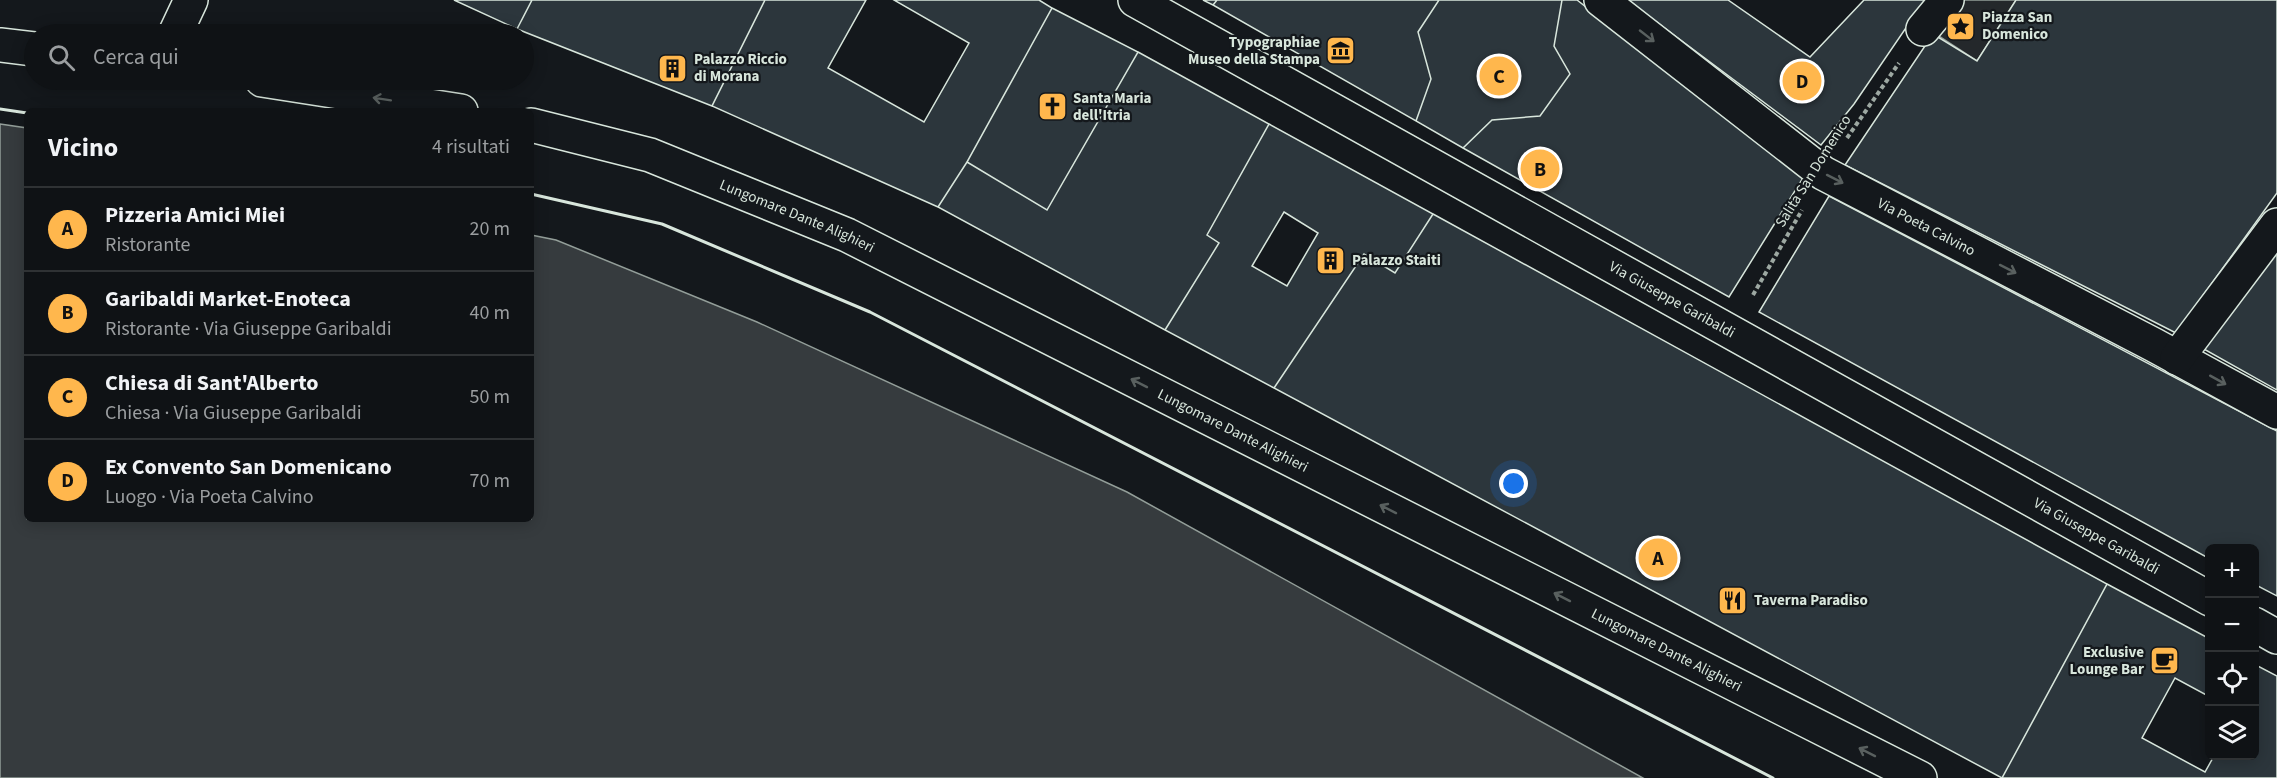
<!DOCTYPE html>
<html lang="it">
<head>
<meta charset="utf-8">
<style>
  :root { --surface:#0f1215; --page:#181b1e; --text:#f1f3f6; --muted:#9b9ea0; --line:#2f3234; --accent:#ffb74d }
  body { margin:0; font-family:"Source Sans 3",sans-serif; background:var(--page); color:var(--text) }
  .controls { position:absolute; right:18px; bottom:18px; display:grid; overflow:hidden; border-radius:9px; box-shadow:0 3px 15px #0003 }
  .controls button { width:54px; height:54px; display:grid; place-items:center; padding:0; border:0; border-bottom:2px solid var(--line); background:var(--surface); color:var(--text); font:30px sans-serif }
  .you { position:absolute; left:1514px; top:484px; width:21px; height:21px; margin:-15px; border:4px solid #fff; border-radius:50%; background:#1a73e8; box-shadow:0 0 0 9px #1a73e833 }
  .badge { display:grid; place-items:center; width:39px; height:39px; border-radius:50%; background:var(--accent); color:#111; font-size:20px; font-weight:700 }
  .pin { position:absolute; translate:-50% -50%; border:3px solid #fff; box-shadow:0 2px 6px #0006 }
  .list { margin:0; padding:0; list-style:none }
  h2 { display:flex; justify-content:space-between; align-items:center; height:78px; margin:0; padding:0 24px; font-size:26px }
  h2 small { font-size:20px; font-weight:400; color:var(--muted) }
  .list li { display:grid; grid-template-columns:39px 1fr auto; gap:18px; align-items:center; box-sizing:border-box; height:84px; padding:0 24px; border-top:2px solid var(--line) }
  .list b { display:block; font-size:22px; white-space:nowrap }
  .list p { margin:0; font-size:20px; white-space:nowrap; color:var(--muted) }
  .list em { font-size:20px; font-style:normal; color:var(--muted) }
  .icon { flex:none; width:33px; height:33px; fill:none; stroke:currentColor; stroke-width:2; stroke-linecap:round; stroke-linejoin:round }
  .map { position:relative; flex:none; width:2277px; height:778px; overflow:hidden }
  .search { position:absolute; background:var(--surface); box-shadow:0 3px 15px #0003; left:24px; top:24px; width:510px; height:66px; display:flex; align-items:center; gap:15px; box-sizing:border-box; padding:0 21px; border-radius:33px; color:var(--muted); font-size:22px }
  .panel { position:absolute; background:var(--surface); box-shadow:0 3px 15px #0003; left:24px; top:108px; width:510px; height:414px; border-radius:9px }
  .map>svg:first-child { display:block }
</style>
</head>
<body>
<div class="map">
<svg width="2277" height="778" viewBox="0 0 2277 778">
  <rect width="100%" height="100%" fill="#14181c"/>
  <!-- parking -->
  <path fill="#24282b" stroke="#939e99" stroke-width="1.5" d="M1925,0H2016L1977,61L1911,18Z"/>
  <!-- water -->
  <path fill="#363b3e" stroke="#939e99" stroke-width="1.5" d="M0,124L27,128V519H531V235L556,240L757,322L1127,492L1643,778H0Z"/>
  <!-- building -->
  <path fill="#2c363c" stroke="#d8e6dc" stroke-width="1.5" fill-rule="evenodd" d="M454,0H532L517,29Z
    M532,0H765L712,106L517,29Z
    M765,0H866L828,68L924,122L969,43L894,0H1039L1052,8L967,162L938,207L712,106Z
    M1203,0H1217L1213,5Z
    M1217,0H1439L1418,32L1431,79L1416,121L1213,5Z
    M1439,0H1562L1554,46L1570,74L1540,116L1492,120L1463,148L1416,121L1431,79L1418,32Z
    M1562,0H1577L1803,178L1729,297L1463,148L1492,120L1540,116L1570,74L1554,46Z
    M1627,0H1728L1810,57L1864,0H1925L1854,104L1821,145Z
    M2016,0H2277V193L2176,333L1845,165L1933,34L1977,61Z
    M1052,8L1138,52L1047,210L967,162Z
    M1138,52L1269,124L1207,235L1219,243L1165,330L938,207L967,162L1047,210Z
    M1269,124L1433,214L1395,273L1364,254L1274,388L1165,330L1219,243L1207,235ZM1284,212L1318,233L1287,286L1252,266Z
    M1829,196L2277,431V596L2254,584V548H2210V559L1759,312Z
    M1433,214L2107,584L2002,778L1274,388L1364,254L1395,273Z
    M2277,247V390L2202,348Z
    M2107,584L2210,639V697L2175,678L2142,738L2205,772L2214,756H2254V664L2277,676V778H2002Z"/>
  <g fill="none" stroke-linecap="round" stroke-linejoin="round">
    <defs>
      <g id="minor">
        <path id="s1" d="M1135,0L2210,599"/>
        <path id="s2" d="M1601,0L1823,173L2154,345L2277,412"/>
        <path d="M1923,29L1947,0"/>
        <path d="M175,34L191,0"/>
        <path d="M0,45L34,49"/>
        <path d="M262,80L461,111"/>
        <path id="s3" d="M531,125L650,155L847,235L1920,778"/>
        <path d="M2177,358L2277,225"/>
        <path d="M2254,624L2277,637"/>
      </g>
    </defs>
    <!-- minor casing -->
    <use href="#minor" stroke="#d8e6dc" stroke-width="36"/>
    <!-- path -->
    <path stroke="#9da8a2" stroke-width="4" stroke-dasharray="4.5 3" stroke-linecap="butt" d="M1847,138L1899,63
      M1753,295L1802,210"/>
    <!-- minor -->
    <use href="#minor" stroke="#14181c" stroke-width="33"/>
    <!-- wall -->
    <path stroke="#d8e6dc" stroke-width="3" d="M0,109L27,113
      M531,194L662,224L870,312L1773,778"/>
  </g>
  <!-- one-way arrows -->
  <defs><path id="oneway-shaft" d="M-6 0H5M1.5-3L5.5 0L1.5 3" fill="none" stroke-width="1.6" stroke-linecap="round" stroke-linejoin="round" transform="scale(1.5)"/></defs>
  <g stroke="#59605f">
    <use href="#oneway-shaft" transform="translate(1647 36) rotate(38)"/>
    <use href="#oneway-shaft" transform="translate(382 99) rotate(-171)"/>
    <use href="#oneway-shaft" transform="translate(1835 179) rotate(27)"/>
    <use href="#oneway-shaft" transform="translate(2008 269) rotate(27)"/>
    <use href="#oneway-shaft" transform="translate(2218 380) rotate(29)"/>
    <use href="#oneway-shaft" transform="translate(1139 383) rotate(-153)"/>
    <use href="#oneway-shaft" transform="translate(1388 509) rotate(-153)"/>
    <use href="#oneway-shaft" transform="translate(1562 597) rotate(-153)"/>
    <use href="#oneway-shaft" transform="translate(1867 752) rotate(-153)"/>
  </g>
  <!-- icons -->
  <defs>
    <symbol id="sight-square" viewBox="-11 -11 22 22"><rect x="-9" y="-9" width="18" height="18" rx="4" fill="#ffb74d" stroke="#14181c"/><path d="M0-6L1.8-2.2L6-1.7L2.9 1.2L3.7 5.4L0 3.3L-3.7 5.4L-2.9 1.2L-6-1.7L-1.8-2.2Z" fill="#111"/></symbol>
    <symbol id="museum-square" viewBox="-11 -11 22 22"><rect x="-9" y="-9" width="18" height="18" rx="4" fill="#ffb74d" stroke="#14181c"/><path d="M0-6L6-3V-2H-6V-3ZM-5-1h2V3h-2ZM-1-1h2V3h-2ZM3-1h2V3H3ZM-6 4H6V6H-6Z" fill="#111"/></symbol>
    <symbol id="building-square" viewBox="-11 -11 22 22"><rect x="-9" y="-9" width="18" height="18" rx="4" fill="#ffb74d" stroke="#14181c"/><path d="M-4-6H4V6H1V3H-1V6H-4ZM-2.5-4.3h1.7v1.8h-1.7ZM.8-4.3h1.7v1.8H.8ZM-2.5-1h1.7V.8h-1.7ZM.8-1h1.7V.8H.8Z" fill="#111"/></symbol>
    <symbol id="church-square" viewBox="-11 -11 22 22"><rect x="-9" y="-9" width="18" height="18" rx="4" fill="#ffb74d" stroke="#14181c"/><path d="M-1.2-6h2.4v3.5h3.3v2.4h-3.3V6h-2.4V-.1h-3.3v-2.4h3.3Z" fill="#111"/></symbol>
    <symbol id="restaurant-square" viewBox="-11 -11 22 22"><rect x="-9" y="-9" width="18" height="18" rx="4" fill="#ffb74d" stroke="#14181c"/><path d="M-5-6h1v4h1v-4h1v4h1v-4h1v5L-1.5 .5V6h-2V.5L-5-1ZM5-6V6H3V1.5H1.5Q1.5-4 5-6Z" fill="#111"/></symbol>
    <symbol id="cafe-square" viewBox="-11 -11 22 22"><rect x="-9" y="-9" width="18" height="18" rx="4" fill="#ffb74d" stroke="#14181c"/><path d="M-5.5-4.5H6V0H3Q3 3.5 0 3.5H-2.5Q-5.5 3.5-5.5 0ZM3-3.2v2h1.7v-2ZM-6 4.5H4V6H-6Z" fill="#111"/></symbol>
  </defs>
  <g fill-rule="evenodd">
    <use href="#sight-square" x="1944" y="10" width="33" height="33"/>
    <use href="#museum-square" x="1324" y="34" width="33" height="33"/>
    <use href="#building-square" x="656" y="52" width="33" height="33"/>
    <use href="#church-square" x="1036" y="90" width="33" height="33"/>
    <use href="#building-square" x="1314" y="244" width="33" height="33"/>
    <use href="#restaurant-square" x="1716" y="584" width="33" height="33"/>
    <use href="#cafe-square" x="2148" y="644" width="33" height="33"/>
  </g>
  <g text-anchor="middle" stroke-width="4.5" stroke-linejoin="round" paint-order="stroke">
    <!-- poi labels -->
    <g font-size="15" font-weight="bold" fill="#d8e6dc" stroke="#14181c" text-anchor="start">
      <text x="1982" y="22">Piazza San<tspan x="1982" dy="17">Domenico</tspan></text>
      <text x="1320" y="47" text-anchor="end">Typographiae<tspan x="1320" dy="17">Museo della Stampa</tspan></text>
      <text x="694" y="64">Palazzo Riccio<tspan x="694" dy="17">di Morana</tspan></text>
      <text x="1073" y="103">Santa Maria<tspan x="1073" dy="17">dell'Itria</tspan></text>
      <text x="1352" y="265">Palazzo Staiti</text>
      <text x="1754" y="605">Taverna Paradiso</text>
      <text x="2144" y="657" text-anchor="end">Exclusive<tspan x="2144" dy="17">Lounge Bar</tspan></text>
    </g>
    <!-- street labels -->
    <g font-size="15" fill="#d8e6dc" stroke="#14181c">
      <text transform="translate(1813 171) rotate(-58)" y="5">Salita San Domenico</text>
      <text dy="5" stroke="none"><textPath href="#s3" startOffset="282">Lungomare Dante Alighieri</textPath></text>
      <text dy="5" stroke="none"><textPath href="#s2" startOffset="398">Via Poeta Calvino</textPath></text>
      <text dy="5" stroke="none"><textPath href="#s1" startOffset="615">Via Giuseppe Garibaldi</textPath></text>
      <text dy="5" stroke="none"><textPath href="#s3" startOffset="768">Lungomare Dante Alighieri</textPath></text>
      <text dy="5" stroke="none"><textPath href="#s1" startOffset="1101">Via Giuseppe Garibaldi</textPath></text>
      <text dy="5" stroke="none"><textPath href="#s3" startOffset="1254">Lungomare Dante Alighieri</textPath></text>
    </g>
  </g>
</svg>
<div class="controls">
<button>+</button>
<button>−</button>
<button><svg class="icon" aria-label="locate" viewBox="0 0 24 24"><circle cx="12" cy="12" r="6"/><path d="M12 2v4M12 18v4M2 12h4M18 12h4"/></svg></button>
<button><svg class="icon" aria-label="layers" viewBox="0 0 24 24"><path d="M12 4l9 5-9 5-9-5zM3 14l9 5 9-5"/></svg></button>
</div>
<div class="you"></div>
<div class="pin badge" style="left:1658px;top:558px">A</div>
<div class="pin badge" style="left:1540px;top:169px">B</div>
<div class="pin badge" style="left:1499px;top:76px">C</div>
<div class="pin badge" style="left:1802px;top:81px">D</div>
<div class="search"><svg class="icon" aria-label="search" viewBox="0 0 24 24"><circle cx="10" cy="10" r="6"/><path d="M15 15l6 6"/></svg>Cerca qui</div>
<section class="panel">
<h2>Vicino<small>4 risultati</small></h2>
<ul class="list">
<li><span class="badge">A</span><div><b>Pizzeria Amici Miei</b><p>Ristorante</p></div><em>20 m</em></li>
<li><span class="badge">B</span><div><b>Garibaldi Market-Enoteca</b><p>Ristorante · Via Giuseppe Garibaldi</p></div><em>40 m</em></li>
<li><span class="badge">C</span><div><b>Chiesa di Sant'Alberto</b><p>Chiesa · Via Giuseppe Garibaldi</p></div><em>50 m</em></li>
<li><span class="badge">D</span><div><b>Ex Convento San Domenicano</b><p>Luogo · Via Poeta Calvino</p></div><em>70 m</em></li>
</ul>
</section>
</div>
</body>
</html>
